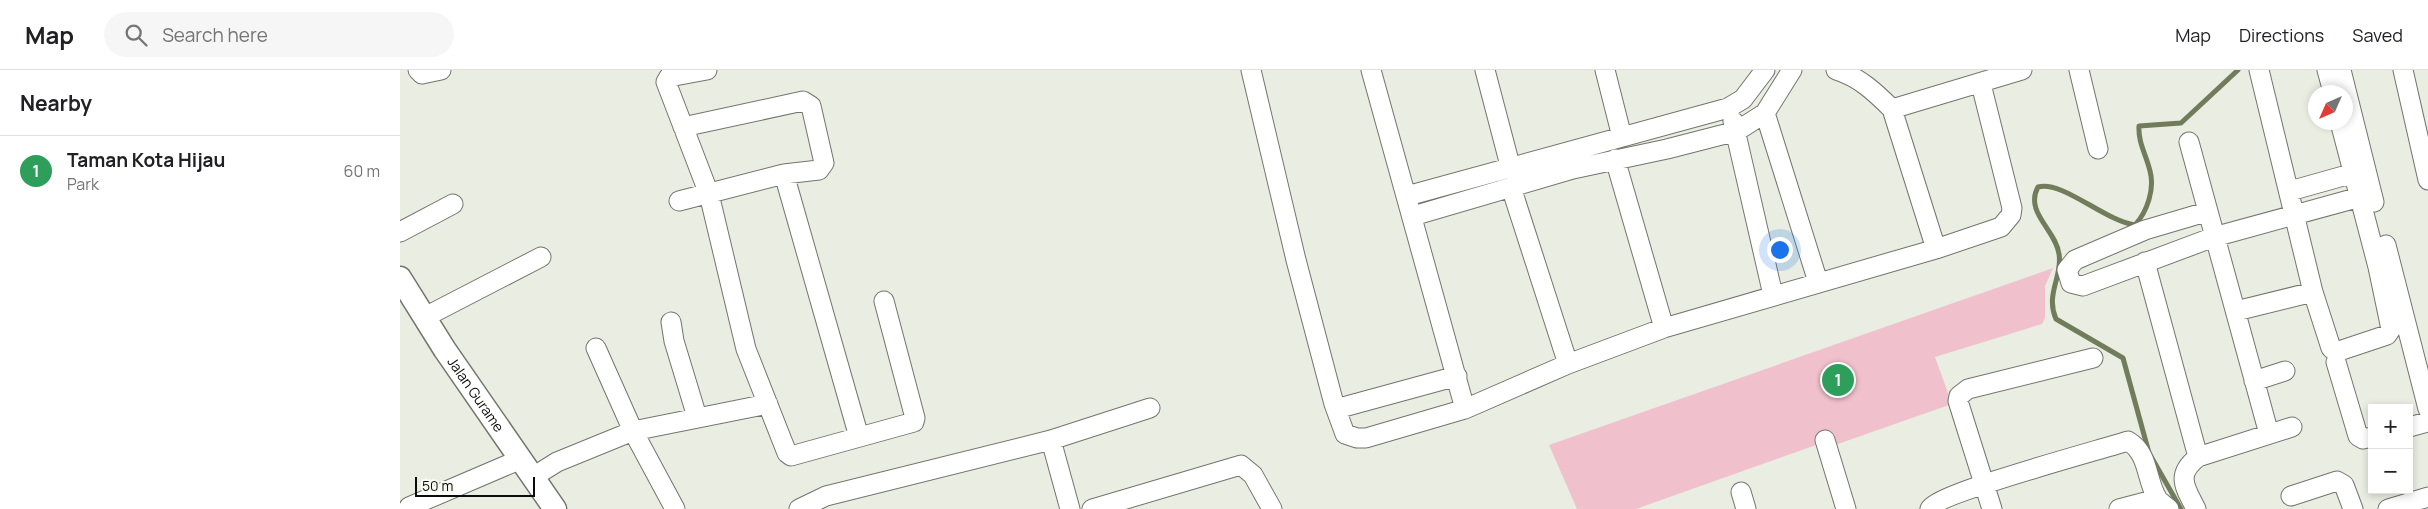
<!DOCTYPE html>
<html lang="en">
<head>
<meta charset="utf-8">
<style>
  :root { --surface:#fff; --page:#f6f6f6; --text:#202124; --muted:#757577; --line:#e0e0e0; --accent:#ea580c }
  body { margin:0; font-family:Manrope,sans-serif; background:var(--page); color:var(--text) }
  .controls { position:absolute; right:15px; bottom:15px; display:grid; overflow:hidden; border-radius:0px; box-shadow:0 2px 8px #0003 }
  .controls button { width:45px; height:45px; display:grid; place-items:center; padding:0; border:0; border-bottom:1px solid var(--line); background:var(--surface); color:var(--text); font:25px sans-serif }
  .compass { position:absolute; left:1908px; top:15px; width:45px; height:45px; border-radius:50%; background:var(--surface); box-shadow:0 2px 8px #0003; rotate:225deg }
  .scale { position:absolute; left:15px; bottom:12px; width:120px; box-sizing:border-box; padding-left:5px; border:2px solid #0b0c09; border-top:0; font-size:14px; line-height:18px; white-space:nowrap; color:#0b0c09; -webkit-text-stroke:4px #f6faef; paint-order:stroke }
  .you { position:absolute; left:1379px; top:179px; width:18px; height:18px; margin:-12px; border:4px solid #fff; border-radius:50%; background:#1a73e8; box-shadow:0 0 0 8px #1a73e833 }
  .badge { display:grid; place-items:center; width:32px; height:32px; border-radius:50%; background:var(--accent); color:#fff; font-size:16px; font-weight:700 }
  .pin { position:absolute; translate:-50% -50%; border:2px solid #fff; box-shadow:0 1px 5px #0006 }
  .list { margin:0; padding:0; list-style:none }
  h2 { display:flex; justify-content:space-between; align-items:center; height:65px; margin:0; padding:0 20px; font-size:21px }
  h2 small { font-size:16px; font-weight:400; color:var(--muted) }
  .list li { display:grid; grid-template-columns:32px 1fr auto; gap:15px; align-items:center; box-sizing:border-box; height:70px; padding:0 20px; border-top:1px solid var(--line) }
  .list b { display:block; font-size:19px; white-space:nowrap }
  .list p { margin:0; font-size:16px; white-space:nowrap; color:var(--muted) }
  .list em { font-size:16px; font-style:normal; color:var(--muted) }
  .icon { flex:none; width:28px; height:28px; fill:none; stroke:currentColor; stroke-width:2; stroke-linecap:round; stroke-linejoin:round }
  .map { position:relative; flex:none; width:2028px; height:439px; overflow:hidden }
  header { display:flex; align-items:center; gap:30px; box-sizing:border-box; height:70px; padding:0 25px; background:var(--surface); border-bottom:1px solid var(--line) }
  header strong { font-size:24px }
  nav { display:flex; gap:28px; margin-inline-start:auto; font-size:18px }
  .search { width:350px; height:45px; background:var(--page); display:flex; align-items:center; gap:12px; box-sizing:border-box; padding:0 18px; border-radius:28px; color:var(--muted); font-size:19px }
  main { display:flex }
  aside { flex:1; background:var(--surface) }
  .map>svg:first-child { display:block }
</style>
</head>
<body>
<header>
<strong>Map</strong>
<div class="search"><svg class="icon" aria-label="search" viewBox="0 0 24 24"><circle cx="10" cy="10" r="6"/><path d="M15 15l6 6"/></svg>Search here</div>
<nav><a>Map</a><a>Directions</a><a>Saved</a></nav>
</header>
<main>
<aside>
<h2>Nearby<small></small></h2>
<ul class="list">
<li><span class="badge" style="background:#2e9e5b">1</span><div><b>Taman Kota Hijau</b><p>Park</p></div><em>60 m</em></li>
</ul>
</aside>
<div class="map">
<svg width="2028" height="439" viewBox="0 0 2028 439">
  <rect width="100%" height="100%" fill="#e9ede2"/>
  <!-- green -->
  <path fill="#f0c1cd" d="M1653,198L1645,216V248L1642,254L1535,287L1552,334L1435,375L1433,369L1236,439H1177L1149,375Z"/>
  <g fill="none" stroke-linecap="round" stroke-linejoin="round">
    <!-- stream -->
    <path stroke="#717c5b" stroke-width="5" d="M1781,439L1749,383L1723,288L1656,249C1645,224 1663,206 1659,184C1656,160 1624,142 1638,117C1662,110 1705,151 1735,155C1747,142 1755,119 1750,101C1746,84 1738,73 1739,56L1781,53L1838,0"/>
    <defs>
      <path id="minor" d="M18,0L22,4L41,0
        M307,0L269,7L266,12L309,124L346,279L387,383L391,386L514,352L515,348L484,231
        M851,0L896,190L934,334L945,364L957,368H966L1065,339L1168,294L1264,258L1536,179L1601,157L1611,145L1612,138L1581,14
        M971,0L1065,339
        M1085,0L1111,99
        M1205,0L1222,67
        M1436,0C1459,7 1475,22 1492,39L1536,179
        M1679,0L1698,79
        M1859,0L1913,222L1931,278L1936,282L1987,265L1991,259L1978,197L1940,52
        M1927,0L1933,22
        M1941,0L1974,132
        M2003,0L2028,110
        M1492,39L1622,0
        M1365,43L1418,212
        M1333,51L1373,225
        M283,57L403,31L411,36L424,93L419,100L384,104
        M1789,72L1869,364
        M1215,89L1264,258
        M1111,117L1168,294
        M1890,121L1954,103
        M1007,126L1328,38L1343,29L1365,0
        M279,131L384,104L459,367
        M1806,142L1745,160L1675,190L1667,200L1671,213L1683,216L1814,167L1960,127
        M1013,146L1173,99L1267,79L1337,61L1365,43L1392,0
        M0,162L53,134
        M1986,175L2028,339
        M1745,192L1798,387
        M1836,241L1913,222
        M25,247L141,187
        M271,252L274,271L297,347
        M196,278L233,361L275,439
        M1936,292L1958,366L1963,369L1972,367
        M1854,311L1885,301
        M936,339L1057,306
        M2009,357L2028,352
        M651,370L670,439
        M1425,370L1446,439
        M133,407L157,392L233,361L368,334
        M1341,422L1346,439
        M1891,426L1937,411L1944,415L1953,439
        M9,437L121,389
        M399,439L426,426L651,370L750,338
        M692,439L841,395L853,405L872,439
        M1530,439C1538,423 1700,380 1728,371C1749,383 1746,410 1757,428C1759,432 1765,435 1769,439
        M1592,439L1558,331L1559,326L1568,319L1693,288
        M1719,439L1757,429
        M1796,439C1785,417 1775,405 1798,387L1892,357
        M1988,439L2028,427"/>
      <g id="tertiary">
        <path id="s1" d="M0,208L45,280L155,439"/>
      </g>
    </defs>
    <!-- minor casing -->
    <use href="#minor" stroke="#72756c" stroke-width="21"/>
    <!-- tertiary casing -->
    <use href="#tertiary" stroke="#72756c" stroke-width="25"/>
    <!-- minor -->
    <use href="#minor" stroke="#fff" stroke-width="19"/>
    <!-- tertiary -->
    <use href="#tertiary" stroke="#fff" stroke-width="22"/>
  </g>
  <g text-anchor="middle" stroke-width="4.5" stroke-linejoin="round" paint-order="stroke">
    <!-- street labels -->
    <g font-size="14" fill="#0b0c09" stroke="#f6faef">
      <text dy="5" stroke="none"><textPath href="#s1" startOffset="139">Jalan Gurame</textPath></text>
    </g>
  </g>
</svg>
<div class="controls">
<button>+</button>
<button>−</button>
</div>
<svg class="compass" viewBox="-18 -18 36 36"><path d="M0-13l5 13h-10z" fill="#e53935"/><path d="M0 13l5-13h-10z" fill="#757577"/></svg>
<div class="scale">50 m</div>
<div class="you"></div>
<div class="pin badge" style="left:1438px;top:310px;background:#2e9e5b">1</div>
</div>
</main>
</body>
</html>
